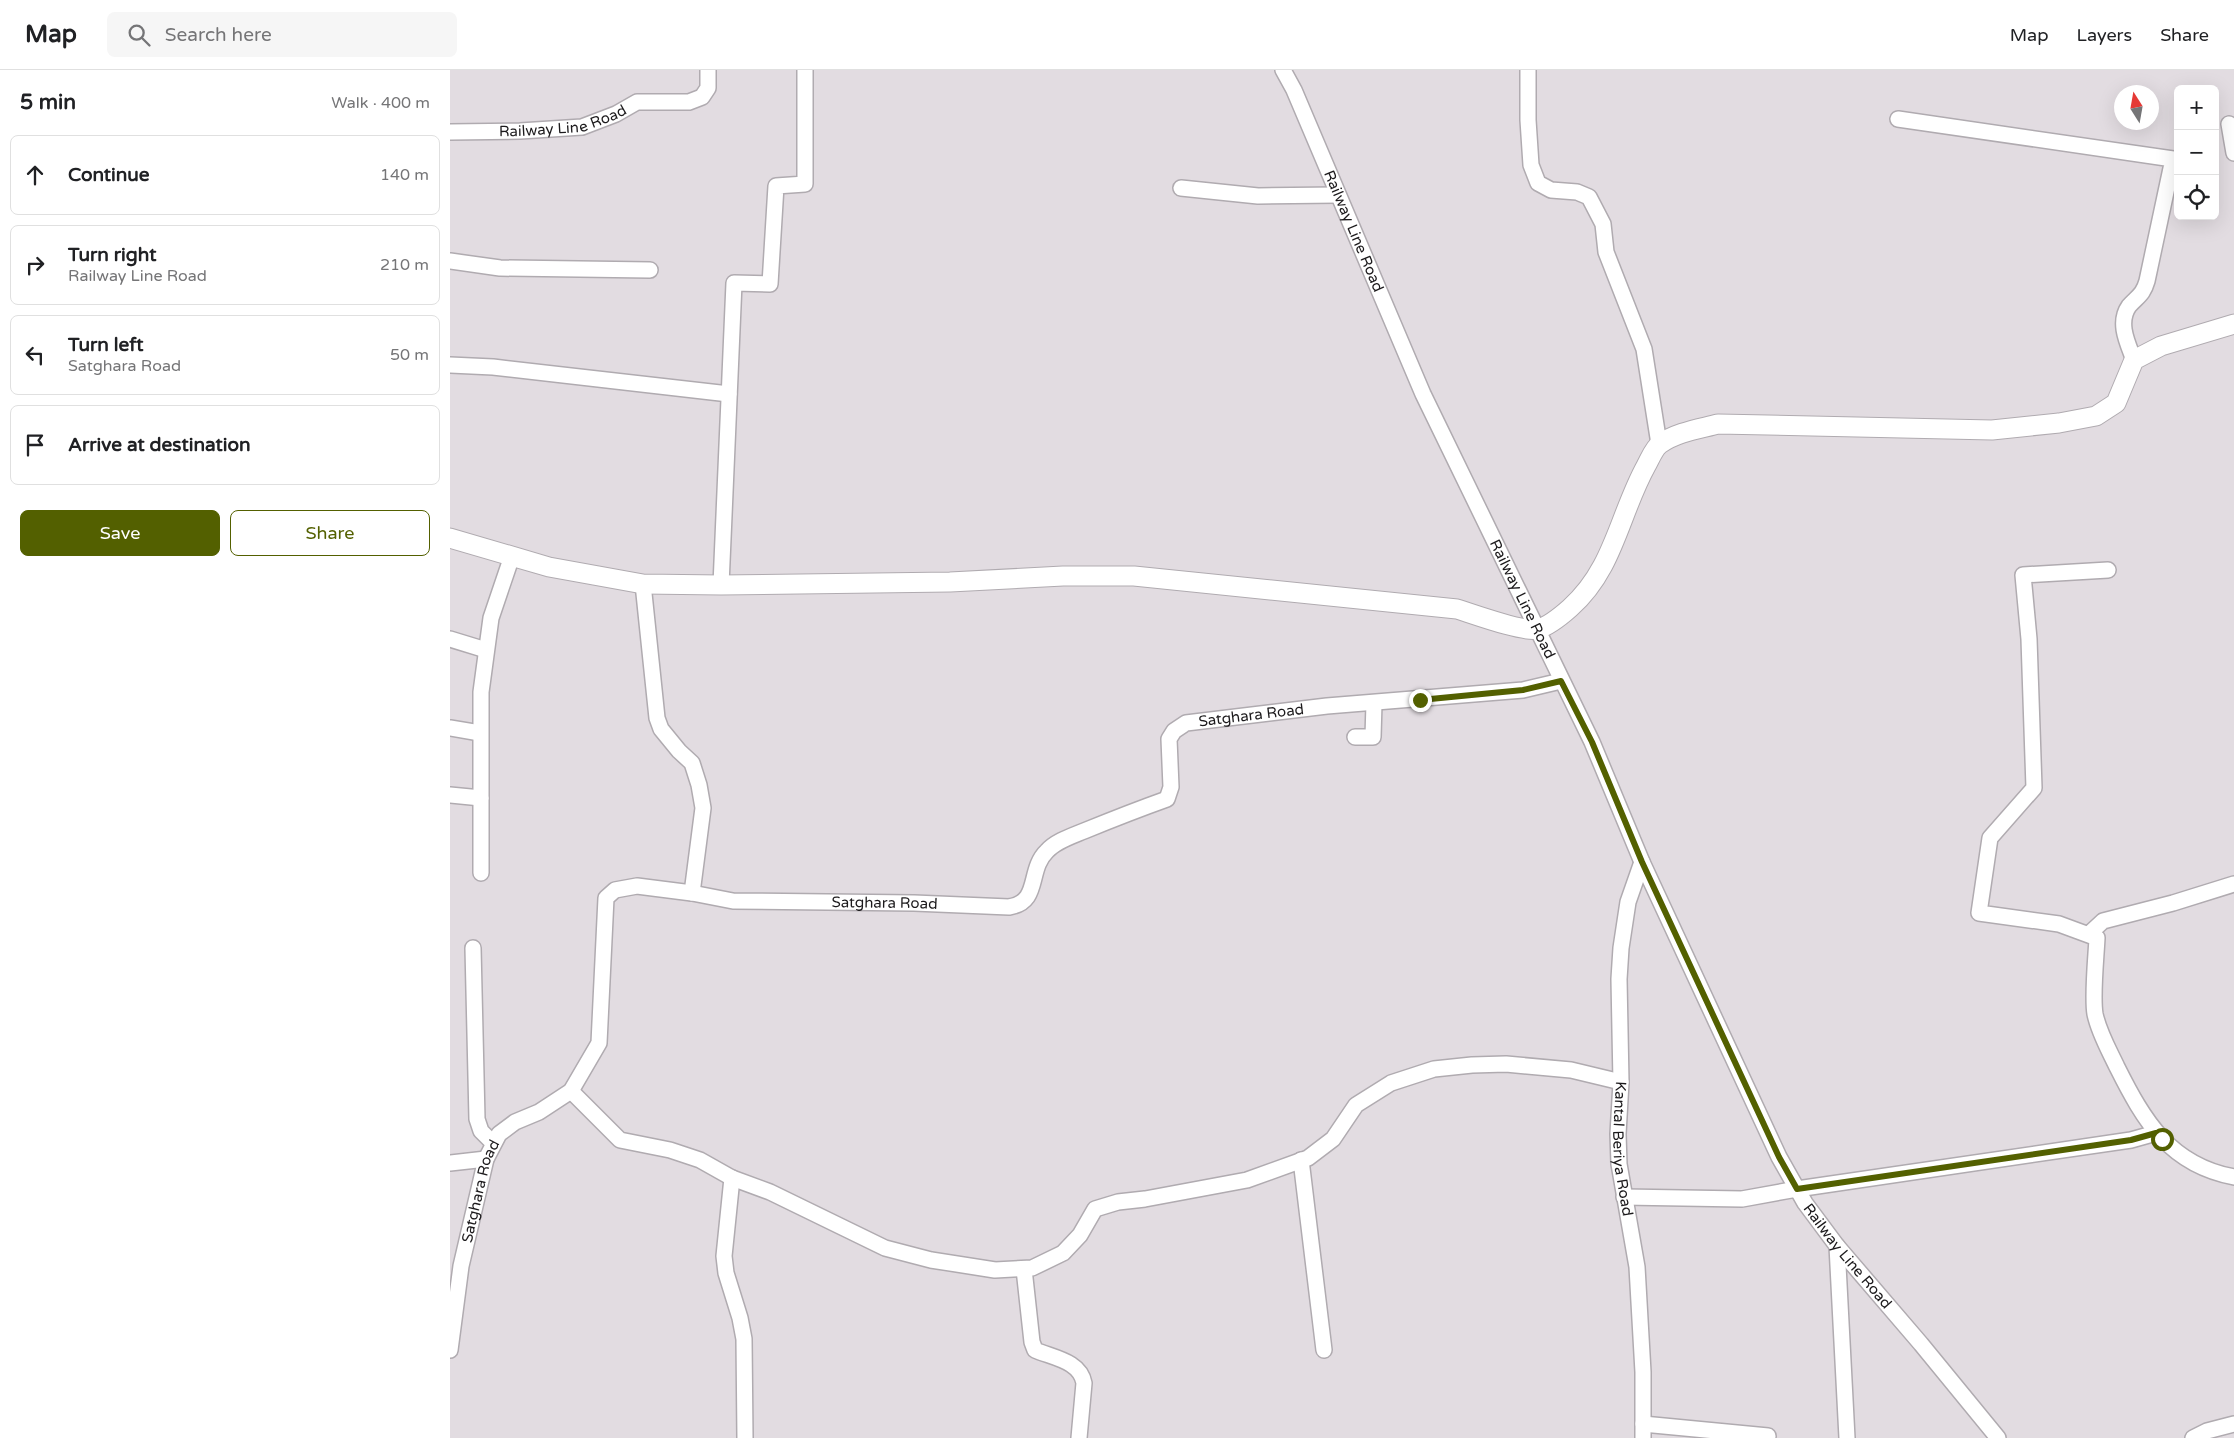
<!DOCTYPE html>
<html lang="en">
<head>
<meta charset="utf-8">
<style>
  :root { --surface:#fff; --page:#f6f6f6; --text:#202124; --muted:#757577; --line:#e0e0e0; --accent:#536000 }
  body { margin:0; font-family:"Varela Round",sans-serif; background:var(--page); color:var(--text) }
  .controls { position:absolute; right:15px; top:15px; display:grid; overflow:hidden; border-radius:8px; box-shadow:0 5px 20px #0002 }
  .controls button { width:45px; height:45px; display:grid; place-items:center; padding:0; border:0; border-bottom:1px solid var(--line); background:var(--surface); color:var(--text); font:25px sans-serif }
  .compass { position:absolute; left:1664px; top:15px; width:45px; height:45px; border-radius:50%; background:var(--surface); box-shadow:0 5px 20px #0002; rotate:349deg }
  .stop { position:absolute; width:15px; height:15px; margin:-11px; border:4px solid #536000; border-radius:50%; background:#fff }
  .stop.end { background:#536000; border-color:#fff; box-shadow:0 1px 5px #0008 }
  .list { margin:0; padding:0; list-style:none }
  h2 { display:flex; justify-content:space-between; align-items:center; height:65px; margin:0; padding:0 20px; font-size:21px }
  h2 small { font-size:16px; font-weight:400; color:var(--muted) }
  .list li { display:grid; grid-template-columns:32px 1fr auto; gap:15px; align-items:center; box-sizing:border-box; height:80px; margin:0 10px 10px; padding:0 10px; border:1px solid var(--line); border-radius:8px }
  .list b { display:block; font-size:19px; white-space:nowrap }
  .list p { margin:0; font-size:16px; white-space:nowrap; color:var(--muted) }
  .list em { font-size:16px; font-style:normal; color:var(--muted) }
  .actions { display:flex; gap:10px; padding:15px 20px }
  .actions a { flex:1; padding:11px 0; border:1px solid var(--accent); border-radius:8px; text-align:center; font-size:18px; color:var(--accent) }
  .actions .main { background:var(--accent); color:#fff }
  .icon { flex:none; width:28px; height:28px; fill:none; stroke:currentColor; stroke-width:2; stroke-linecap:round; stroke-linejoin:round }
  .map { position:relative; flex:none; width:1784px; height:1368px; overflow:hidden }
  header { display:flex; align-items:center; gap:30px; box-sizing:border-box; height:70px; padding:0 25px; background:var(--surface); border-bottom:1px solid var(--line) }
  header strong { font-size:24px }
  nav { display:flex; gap:28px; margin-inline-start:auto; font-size:18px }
  .search { width:350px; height:45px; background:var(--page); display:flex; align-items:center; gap:12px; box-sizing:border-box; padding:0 18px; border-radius:8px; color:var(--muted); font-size:19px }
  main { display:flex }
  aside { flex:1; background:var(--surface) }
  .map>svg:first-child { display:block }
</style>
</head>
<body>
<header>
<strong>Map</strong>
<div class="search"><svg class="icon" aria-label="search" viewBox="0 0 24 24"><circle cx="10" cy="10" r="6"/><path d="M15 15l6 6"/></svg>Search here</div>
<nav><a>Map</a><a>Layers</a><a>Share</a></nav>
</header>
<main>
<aside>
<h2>5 min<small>Walk · 400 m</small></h2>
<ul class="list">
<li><svg class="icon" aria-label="ahead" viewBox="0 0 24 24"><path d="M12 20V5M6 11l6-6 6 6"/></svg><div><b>Continue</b></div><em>140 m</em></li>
<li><svg class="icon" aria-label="right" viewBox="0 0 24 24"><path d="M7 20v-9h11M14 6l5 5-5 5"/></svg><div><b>Turn right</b><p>Railway Line Road</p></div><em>210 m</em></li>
<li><svg class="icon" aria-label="left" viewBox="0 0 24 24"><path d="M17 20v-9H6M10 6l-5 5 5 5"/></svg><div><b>Turn left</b><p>Satghara Road</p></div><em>50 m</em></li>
<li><svg class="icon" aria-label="arrive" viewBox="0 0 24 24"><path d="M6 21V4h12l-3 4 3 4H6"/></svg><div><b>Arrive at destination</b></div></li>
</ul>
<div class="actions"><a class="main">Save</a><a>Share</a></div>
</aside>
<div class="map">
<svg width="1784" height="1368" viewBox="0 0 1784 1368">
  <rect width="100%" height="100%" fill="#e2dce1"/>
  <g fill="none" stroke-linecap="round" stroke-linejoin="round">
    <defs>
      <g id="minor">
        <path id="s1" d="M833,0L844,20L973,324L1142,672L1192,792L1329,1087L1355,1133L1387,1176L1471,1274L1548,1368"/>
        <path d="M1078,0V50L1081,95L1088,113L1101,120L1127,122L1139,127L1153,154L1156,182L1194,279L1209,374"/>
        <path d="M1448,49L1723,89L1697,211C1693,225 1688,226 1679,236C1667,253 1678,274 1684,290"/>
        <path d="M1779,54L1784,83"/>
        <path id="s2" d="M0,62L70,61L132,57L166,44L187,32H239L252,27L258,18V0"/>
        <path d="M731,118L808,126L888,125"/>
        <path d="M0,191L50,198L200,200"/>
        <path d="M0,295L43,297L279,324"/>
        <path d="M1658,500L1573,505L1579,569L1584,718L1540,768L1529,843L1609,854L1647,868C1646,888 1642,926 1645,944C1649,963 1659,980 1667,997C1694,1051 1720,1095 1784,1107"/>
        <path d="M193,514L207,648L211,659L229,681L242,693L249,715L253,738L242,823"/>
        <path d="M271,515L284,213L320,214L326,116L355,114V0"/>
        <path d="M0,569L36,580"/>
        <path d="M0,658L30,663"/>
        <path d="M905,667H923L924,633"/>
        <path d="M0,725L31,728"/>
        <path id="s3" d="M1192,792L1178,832L1171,878L1169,909L1171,1012L1168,1064L1169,1094L1187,1197L1193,1302V1368"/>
        <path d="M31,803V622L41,548L62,486"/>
        <path d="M1639,864L1653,851L1723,833L1784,814"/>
        <path d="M23,878L27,1049L31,1061L43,1073"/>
        <path d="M121,1021L170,1070L220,1080L250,1090L282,1108L320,1122L435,1178L481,1190L545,1200L582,1198L613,1183L630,1165L645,1139L668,1132L695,1129L797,1110L858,1088L883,1069L906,1035L941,1013L984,999L1022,995L1056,994L1121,1000L1171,1012"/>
        <path d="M851,1090L874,1280"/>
        <path d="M0,1093L36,1089"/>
        <path d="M282,1108L274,1186L276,1203L290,1248L294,1269L295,1368"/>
        <path d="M1174,1127L1292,1129L1347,1119L1681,1070L1706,1063"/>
        <path d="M1387,1176L1397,1368"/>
        <path d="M574,1199L582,1272L585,1280C604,1288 630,1291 634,1313L629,1368"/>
        <path id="s4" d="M0,1280L11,1196L36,1089L49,1064L65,1052L89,1042L121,1021L149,973L156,828L165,820L187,816L242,823L283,831L464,833L559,837C591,832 577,800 597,781C606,771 622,766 634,761C661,750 689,739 717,729L721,717L719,669L724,661L736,653L877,636L1073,620L1111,611"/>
        <path d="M1193,1354L1318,1366"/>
        <path d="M1743,1368L1757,1361L1784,1354"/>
      </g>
      <path id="tertiary" d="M0,468L99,497L193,514L271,515L500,512L613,506H684L1007,539C1023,544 1075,563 1088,559C1099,556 1111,546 1120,538C1164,499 1169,445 1196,396C1200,389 1204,378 1210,374C1227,362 1249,359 1268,354L1542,360L1609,353L1646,346L1666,333L1684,290L1711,276L1784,254"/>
    </defs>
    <!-- minor casing -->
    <use href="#minor" stroke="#b0abb0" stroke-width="18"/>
    <!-- tertiary casing -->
    <use href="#tertiary" stroke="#b0abb0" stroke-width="21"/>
    <!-- minor -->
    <use href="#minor" stroke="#fff" stroke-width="15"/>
    <!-- tertiary -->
    <use href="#tertiary" stroke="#fff" stroke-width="19"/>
  </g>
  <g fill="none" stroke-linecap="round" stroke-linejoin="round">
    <!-- route -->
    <path stroke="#536000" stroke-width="6" d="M970,630L1073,620L1111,611L1142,672L1192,792L1329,1087L1347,1119L1681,1070L1706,1063L1712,1069"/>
  </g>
  <g text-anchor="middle" stroke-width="5" stroke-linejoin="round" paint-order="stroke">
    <!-- street labels -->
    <g font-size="15" fill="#1c1a1c" stroke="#e2dce1">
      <text dy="5" stroke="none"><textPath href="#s2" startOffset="114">Railway Line Road</textPath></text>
      <text dy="5" stroke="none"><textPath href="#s1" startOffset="176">Railway Line Road</textPath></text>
      <text dy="5" stroke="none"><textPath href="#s1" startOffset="581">Railway Line Road</textPath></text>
      <text dy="5" stroke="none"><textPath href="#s4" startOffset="1269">Satghara Road</textPath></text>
      <text dy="5" stroke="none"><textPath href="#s4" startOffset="791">Satghara Road</textPath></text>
      <text dy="5" stroke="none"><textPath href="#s3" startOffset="290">Kantal Beriya Road</textPath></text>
      <text dy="5" stroke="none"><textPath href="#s4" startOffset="162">Satghara Road</textPath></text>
      <text dy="5" stroke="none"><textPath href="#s1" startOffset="1316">Railway Line Road</textPath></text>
    </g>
  </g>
</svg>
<div class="controls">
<button>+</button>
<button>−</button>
<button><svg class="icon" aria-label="locate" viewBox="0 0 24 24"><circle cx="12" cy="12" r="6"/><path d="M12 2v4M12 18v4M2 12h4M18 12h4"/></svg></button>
</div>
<svg class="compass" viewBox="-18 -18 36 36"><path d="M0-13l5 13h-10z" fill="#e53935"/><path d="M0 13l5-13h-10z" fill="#757577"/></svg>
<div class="stop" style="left:1712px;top:1069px"></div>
<div class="stop end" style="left:970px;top:630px"></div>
</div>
</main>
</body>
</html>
